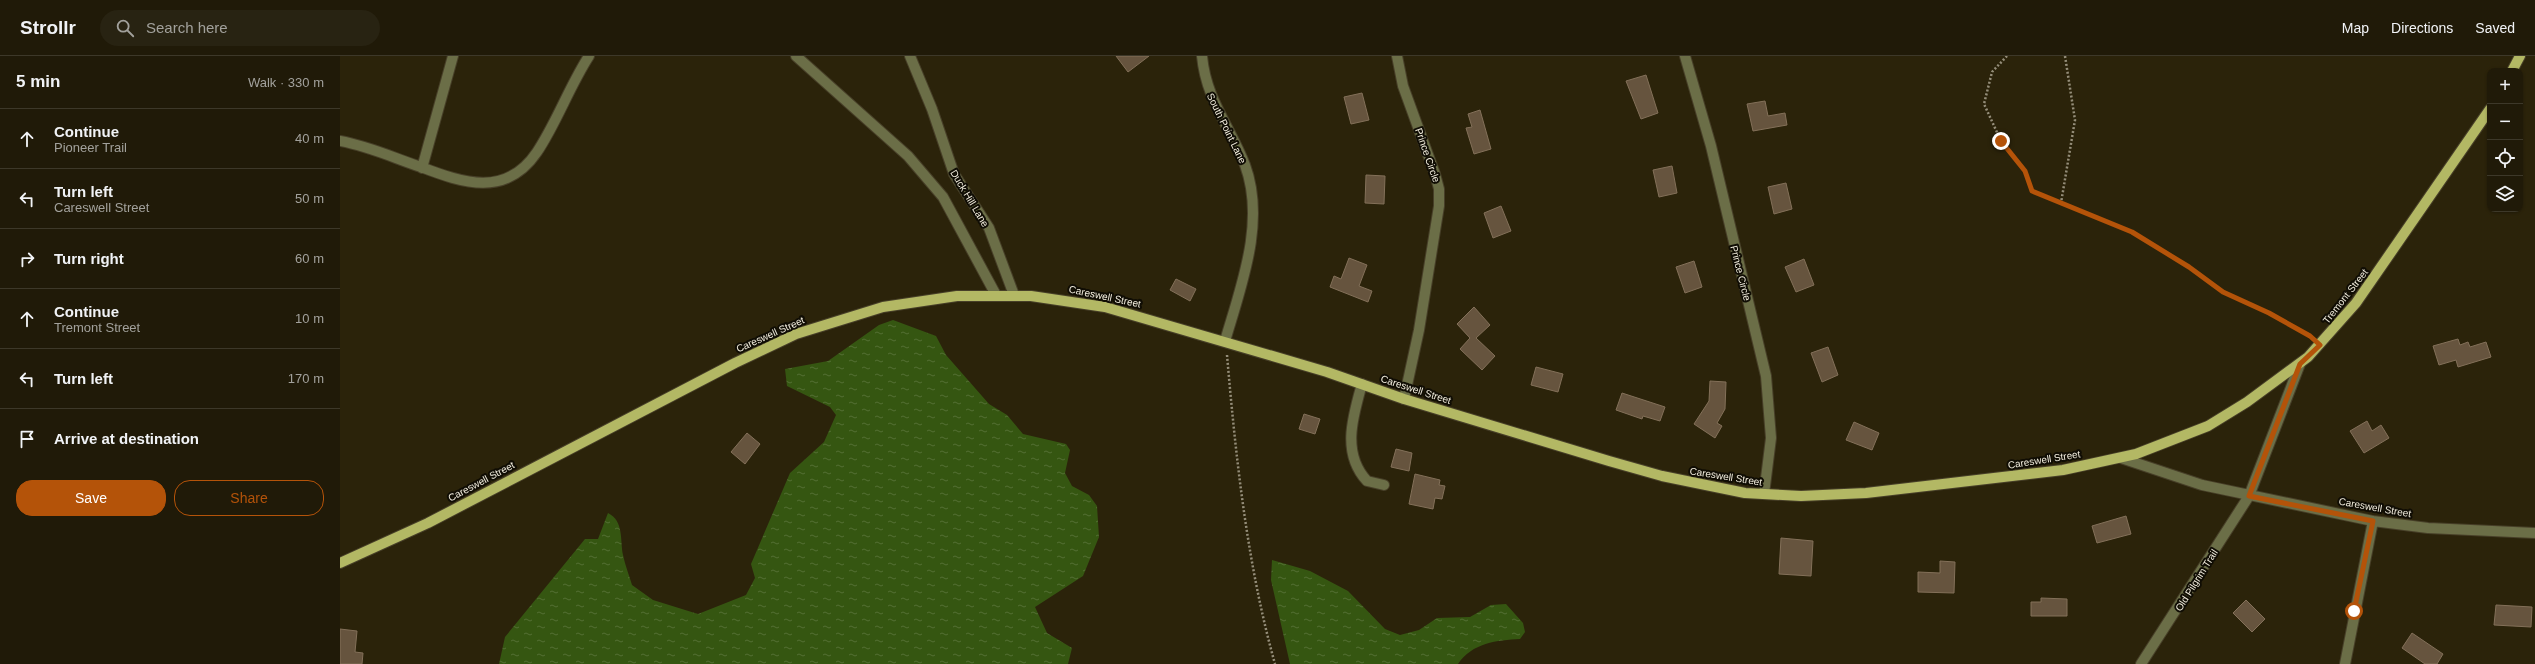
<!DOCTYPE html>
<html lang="en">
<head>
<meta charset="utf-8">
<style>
  :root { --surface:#201a08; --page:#282312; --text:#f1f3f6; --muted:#a2a19c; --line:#3d3829; --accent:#b45309 }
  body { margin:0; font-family:Helvetica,sans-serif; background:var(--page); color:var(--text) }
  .controls { position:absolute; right:12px; top:12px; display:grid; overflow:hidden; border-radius:8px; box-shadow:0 1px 3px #0004 }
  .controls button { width:36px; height:36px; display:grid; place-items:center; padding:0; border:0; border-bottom:1px solid var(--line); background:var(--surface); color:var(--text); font:20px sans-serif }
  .stop { position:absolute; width:12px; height:12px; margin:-9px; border:3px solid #b45309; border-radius:50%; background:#fff }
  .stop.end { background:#b45309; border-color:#fff; box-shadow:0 1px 4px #0008 }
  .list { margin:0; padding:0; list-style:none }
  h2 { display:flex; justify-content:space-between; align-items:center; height:52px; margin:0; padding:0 16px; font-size:17px }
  h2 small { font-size:13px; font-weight:400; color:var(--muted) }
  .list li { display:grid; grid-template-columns:26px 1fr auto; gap:12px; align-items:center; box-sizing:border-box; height:60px; padding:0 16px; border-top:1px solid var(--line) }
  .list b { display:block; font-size:15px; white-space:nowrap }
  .list p { margin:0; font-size:13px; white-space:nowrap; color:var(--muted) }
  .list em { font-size:13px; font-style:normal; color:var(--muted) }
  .actions { display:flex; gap:8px; padding:12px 16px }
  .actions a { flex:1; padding:9px 0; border:1px solid var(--accent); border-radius:16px; text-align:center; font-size:14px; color:var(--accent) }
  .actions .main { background:var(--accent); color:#fff }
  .icon { flex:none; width:22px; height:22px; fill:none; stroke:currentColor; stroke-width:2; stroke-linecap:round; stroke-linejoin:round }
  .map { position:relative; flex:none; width:2195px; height:608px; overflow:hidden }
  header { display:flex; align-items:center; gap:24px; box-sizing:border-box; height:56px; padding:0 20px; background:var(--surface); border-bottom:1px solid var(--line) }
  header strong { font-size:19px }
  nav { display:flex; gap:22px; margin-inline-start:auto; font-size:14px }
  .search { width:280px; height:36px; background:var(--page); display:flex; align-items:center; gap:10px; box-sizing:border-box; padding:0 14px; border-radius:22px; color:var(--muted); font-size:15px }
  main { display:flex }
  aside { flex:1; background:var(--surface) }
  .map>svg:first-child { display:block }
</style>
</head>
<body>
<header>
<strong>Strollr</strong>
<div class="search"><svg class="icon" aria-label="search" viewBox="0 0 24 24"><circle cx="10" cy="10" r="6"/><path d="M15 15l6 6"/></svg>Search here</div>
<nav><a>Map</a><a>Directions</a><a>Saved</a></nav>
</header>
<main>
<aside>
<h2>5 min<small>Walk · 330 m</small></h2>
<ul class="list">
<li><svg class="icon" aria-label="ahead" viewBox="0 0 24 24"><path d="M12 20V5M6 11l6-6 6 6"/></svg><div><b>Continue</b><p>Pioneer Trail</p></div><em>40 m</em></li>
<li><svg class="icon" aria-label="left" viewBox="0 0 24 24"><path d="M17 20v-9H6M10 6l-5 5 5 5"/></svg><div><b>Turn left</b><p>Careswell Street</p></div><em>50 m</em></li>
<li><svg class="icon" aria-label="right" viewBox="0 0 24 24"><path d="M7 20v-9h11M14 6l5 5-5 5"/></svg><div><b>Turn right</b></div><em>60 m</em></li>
<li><svg class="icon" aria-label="ahead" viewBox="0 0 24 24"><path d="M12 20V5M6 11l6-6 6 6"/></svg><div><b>Continue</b><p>Tremont Street</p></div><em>10 m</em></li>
<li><svg class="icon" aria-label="left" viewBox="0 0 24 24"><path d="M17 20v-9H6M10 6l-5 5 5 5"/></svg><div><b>Turn left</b></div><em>170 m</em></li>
<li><svg class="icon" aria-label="arrive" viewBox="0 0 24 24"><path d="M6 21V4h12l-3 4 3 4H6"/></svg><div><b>Arrive at destination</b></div></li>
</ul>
<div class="actions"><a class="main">Save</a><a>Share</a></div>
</aside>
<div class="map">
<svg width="2195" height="608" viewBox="0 0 2195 608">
  <defs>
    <pattern id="water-ripples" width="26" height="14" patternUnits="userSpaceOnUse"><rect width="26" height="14" fill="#355611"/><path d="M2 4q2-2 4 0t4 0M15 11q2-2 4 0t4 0" fill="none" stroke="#536f33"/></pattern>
  </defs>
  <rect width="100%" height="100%" fill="#2b230a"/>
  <!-- water -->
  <path fill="url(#water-ripples)" d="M553,264L596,280L606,299L649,348L667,359L683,378L726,388L730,394L725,417L732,430L749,439L757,450L759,481L743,520L695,551L707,577L732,592L728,608H159L165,581L245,483H258L268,457C284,465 280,484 283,499C285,509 289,519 292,529L313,544L358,558L406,539L415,522L411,508L450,417L484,386L496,359L490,351L447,330L445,313L488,305L539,269Z
    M932,504L970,515L1008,535L1045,573L1060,579L1079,574L1097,562L1130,561L1151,549L1166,548L1183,567L1185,576L1180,583C1157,584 1132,587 1118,608H950L931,524Z"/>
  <!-- building -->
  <path fill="#66543e" stroke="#837059" d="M776,0H809L788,16Z
    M1306,19L1318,57L1301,63L1286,25Z
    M1022,37L1029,64L1011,68L1004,41Z
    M1425,45L1428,60L1445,57L1447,69L1413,75L1407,48Z
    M1140,54L1151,93L1134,98L1126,72L1132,71L1128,58Z
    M1332,110L1337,137L1319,141L1313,114Z
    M1026,119L1045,120L1044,148L1025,147Z
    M1446,127L1452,153L1434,158L1428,131Z
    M1161,150L1171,175L1153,182L1144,157Z
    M1009,202L1027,209L1019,230L1032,235L1028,246L990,231L994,220L1001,223Z
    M1464,203L1474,229L1456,236L1445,211Z
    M1354,205L1362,231L1345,237L1336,211Z
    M836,223L856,233L850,245L830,234Z
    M1134,251L1150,269L1136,282L1155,300L1142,314L1120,293L1130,282L1117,268Z
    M2118,283L2120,289L2128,286L2130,291L2146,286L2151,301L2118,311L2116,304L2099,309L2093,290Z
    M1488,291L1498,319L1482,326L1471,297Z
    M1196,311L1223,318L1218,336L1191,329Z
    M1370,325L1386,326L1385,353L1377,367L1382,370L1375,382L1354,368L1369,345Z
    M1282,337L1325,351L1320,365L1303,360L1302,363L1276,354Z
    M964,358L980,363L975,378L959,373Z
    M2027,365L2032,375L2041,369L2049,382L2024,397L2010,375Z
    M1514,366L1539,377L1532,394L1506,384Z
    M407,377L420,388L405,408L391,396Z
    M1056,393L1072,397L1069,415L1051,411Z
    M1075,418L1100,424L1099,429L1105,430L1102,443L1095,442L1093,453L1069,448Z
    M1786,460L1791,478L1757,487L1752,470Z
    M1441,482L1473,485L1471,520L1439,518Z
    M1600,505L1615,506L1614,537L1578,536V516L1600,517Z
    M1701,542L1727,543V560H1691V546H1701Z
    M1906,544L1925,563L1912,576L1893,557Z
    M2156,549L2192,551L2191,571L2154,569Z
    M0,573L17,575L15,596L23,597L22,608H0Z
    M2072,577L2103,598L2097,608H2085L2062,592Z"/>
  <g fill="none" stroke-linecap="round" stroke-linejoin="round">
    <defs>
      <path id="minor" d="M456,0L568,100L603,141L656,239
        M570,0L592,53L614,118L649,172L674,239
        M862,0C866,44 890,70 905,109C926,166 901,230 885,285
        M1057,0L1063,30L1095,118L1099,133V150L1079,274L1064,343
        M1345,0L1371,90L1426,320L1431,382L1424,438
        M0,85C28,90 54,102 81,111C123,127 166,142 197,96C217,66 229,31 249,0
        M82,112L113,0
        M1022,328C1013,360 1001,397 1027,425L1044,429
        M1781,402L1862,429L2033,465L2088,472L2195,477
        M1801,608L1909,440L1960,308
        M2005,608L2033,465"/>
      <path id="major" d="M2172,15L2180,0
        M0,507L88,467L395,307L456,278L543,251L617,240H691L765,251L987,316L1064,343L1269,405L1322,420L1405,437L1461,440L1526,437L1723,414L1796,398L1868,370L1907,346L1968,301L2016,247L2150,53"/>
    </defs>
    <!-- minor casing -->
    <use href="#minor" stroke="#473f28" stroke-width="12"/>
    <!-- major casing -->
    <use href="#major" stroke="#473f28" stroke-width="12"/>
    <!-- path -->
    <path stroke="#948d79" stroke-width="2.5" stroke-dasharray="2 2" stroke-linecap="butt" d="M1667,0L1652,16L1644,48L1661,85L1685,115L1692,135L1721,147
      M1725,0L1735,64L1721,147L1792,176L1849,211L1883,236L1929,257L1971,281
      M887,299C896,403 907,508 935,608"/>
    <!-- minor -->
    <use href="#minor" stroke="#6b6e47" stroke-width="10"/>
    <!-- major -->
    <use href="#major" stroke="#b3b864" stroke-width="10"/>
  </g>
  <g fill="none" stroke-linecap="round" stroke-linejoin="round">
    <!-- route -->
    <path stroke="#b45309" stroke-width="5" d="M1661,85L1685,115L1692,135L1792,176L1849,211L1883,236L1929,257L1970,280L1980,289L1960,308L1909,440L2033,465L2014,555"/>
  </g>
  <g text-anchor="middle" stroke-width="4" stroke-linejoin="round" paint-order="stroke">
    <!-- street labels -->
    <g font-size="10" fill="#f2edde" stroke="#100d04">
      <text transform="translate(887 72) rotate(64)" y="4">South Point Lane</text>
      <text transform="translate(1088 99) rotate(71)" y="4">Prince Circle</text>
      <text transform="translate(630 142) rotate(59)" y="4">Duck Hill Lane</text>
      <text transform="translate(1401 217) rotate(76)" y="4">Prince Circle</text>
      <text transform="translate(765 240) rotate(12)" y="4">Careswell Street</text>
      <text transform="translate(2005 240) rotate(-52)" y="4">Tremont Street</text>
      <text transform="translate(430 278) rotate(-24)" y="4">Careswell Street</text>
      <text transform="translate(1076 333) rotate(18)" y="4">Careswell Street</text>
      <text transform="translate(1704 403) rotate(-9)" y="4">Careswell Street</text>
      <text transform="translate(1386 420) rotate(9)" y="4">Careswell Street</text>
      <text transform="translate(141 425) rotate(-28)" y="4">Careswell Street</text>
      <text transform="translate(2035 451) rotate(10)" y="4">Careswell Street</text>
      <text transform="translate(1856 524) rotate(-58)" y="4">Old Pilgrim Trail</text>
    </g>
  </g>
</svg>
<div class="controls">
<button>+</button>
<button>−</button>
<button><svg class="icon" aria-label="locate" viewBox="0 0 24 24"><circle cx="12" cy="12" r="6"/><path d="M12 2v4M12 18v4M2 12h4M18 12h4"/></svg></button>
<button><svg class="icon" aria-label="layers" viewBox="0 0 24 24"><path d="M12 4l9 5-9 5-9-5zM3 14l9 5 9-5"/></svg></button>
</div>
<div class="stop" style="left:2014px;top:555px"></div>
<div class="stop end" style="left:1661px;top:85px"></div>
</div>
</main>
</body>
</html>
